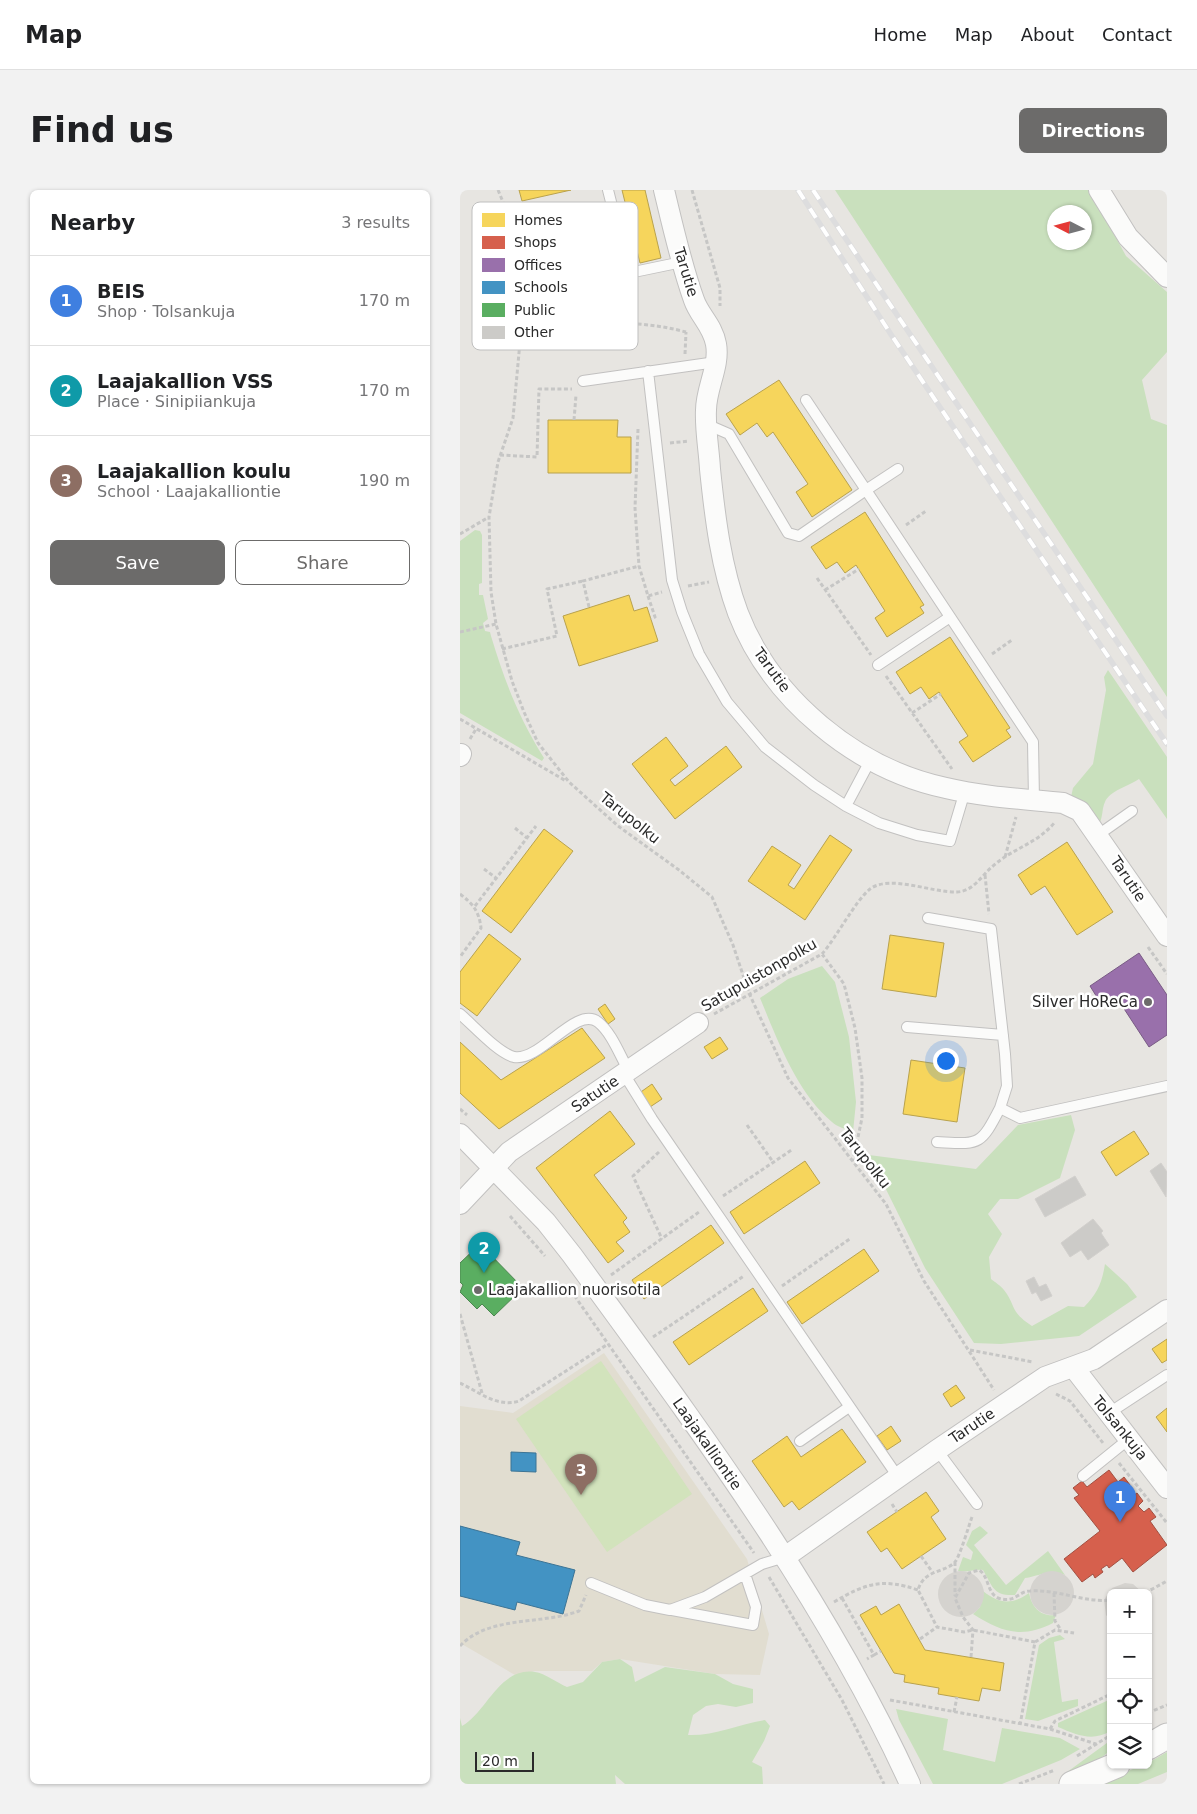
<!DOCTYPE html>
<html lang="en">
<head>
<meta charset="utf-8">
<style>
  :root { --surface:#fff; --page:#f2f2f2; --text:#202124; --muted:#757577; --line:#e0e0e0; --accent:#6c6b6a }
  body { margin:0; font-family:"DejaVu Sans",sans-serif; background:var(--page); color:var(--text) }
  .controls { position:absolute; right:15px; bottom:15px; display:grid; overflow:hidden; border-radius:8px; box-shadow:0 1px 4px #0004 }
  .controls button { width:45px; height:45px; display:grid; place-items:center; padding:0; border:0; border-bottom:1px solid var(--line); background:var(--surface); color:var(--text); font:25px sans-serif }
  .compass { position:absolute; left:587px; top:15px; width:45px; height:45px; border-radius:50%; background:var(--surface); box-shadow:0 1px 4px #0004; rotate:276deg }
  .scale { position:absolute; left:15px; bottom:12px; width:59px; box-sizing:border-box; padding-left:5px; border:2px solid #2a2a2a; border-top:0; font-size:14px; line-height:18px; white-space:nowrap; color:#2a2a2a; -webkit-text-stroke:4px #fff; paint-order:stroke }
  .you { position:absolute; left:485px; top:870px; width:18px; height:18px; margin:-12px; border:4px solid #fff; border-radius:50%; background:#1a73e8; box-shadow:0 0 0 8px #1a73e833 }
  .badge { display:grid; place-items:center; width:32px; height:32px; border-radius:50%; background:var(--accent); color:#fff; font-size:16px; font-weight:700 }
  .pin { position:absolute; translate:-50% -41px; filter:drop-shadow(0 1px 2px #0008) }
  .pin::after { content:''; position:absolute; top:26px; width:18px; height:15px; background:inherit; clip-path:polygon(0 0,100% 0,50% 100%) }
  .list { margin:0; padding:0; list-style:none }
  h2 { display:flex; justify-content:space-between; align-items:center; height:65px; margin:0; padding:0 20px; font-size:21px }
  h2 small { font-size:16px; font-weight:400; color:var(--muted) }
  .list li { display:grid; grid-template-columns:32px 1fr auto; gap:15px; align-items:center; box-sizing:border-box; height:90px; padding:0 20px; border-top:1px solid var(--line) }
  .list b { display:block; font-size:19px; white-space:nowrap }
  .list p { margin:0; font-size:16px; white-space:nowrap; color:var(--muted) }
  .list em { font-size:16px; font-style:normal; color:var(--muted) }
  .actions { display:flex; gap:10px; padding:15px 20px }
  .actions a { flex:1; padding:11px 0; border:1px solid var(--accent); border-radius:8px; text-align:center; font-size:18px; color:var(--accent) }
  .actions .main { background:var(--accent); color:#fff }
  .icon { flex:none; width:28px; height:28px; fill:none; stroke:currentColor; stroke-width:2; stroke-linecap:round; stroke-linejoin:round }
  .map { position:relative; flex:none; width:707px; height:1594px; overflow:hidden; border-radius:8px }
  header { display:flex; align-items:center; gap:30px; box-sizing:border-box; height:70px; padding:0 25px; background:var(--surface); border-bottom:1px solid var(--line) }
  header strong { font-size:24px }
  nav { display:flex; gap:28px; margin-inline-start:auto; font-size:18px }
  .intro { display:flex; align-items:center; justify-content:space-between; box-sizing:border-box; height:120px; padding:0 30px }
  h1 { margin:0; font-size:35px }
  .button { padding:12px 22px; border-radius:8px; background:var(--accent); color:#fff; font-size:18px; font-weight:700 }
  main { display:flex; gap:30px; padding:0 30px }
  aside { flex:1; background:var(--surface); border-radius:8px; box-shadow:0 1px 4px #0004 }
  .map>svg:first-child { display:block }
</style>
</head>
<body>
<header>
<strong>Map</strong>
<nav><a>Home</a><a>Map</a><a>About</a><a>Contact</a></nav>
</header>
<div class="intro"><h1>Find us</h1><a class="button">Directions</a></div>
<main>
<aside>
<h2>Nearby<small>3 results</small></h2>
<ul class="list">
<li><span class="badge" style="background:#3f7fe0">1</span><div><b>BEIS</b><p>Shop · Tolsankuja</p></div><em>170 m</em></li>
<li><span class="badge" style="background:#0f9aa8">2</span><div><b>Laajakallion VSS</b><p>Place · Sinipiiankuja</p></div><em>170 m</em></li>
<li><span class="badge" style="background:#8d6e63">3</span><div><b>Laajakallion koulu</b><p>School · Laajakalliontie</p></div><em>190 m</em></li>
</ul>
<div class="actions"><a class="main">Save</a><a>Share</a></div>
</aside>
<div class="map">
<svg width="707" height="1594" viewBox="0 0 707 1594">
  <rect width="100%" height="100%" fill="#e7e5e1"/>
  <!-- education -->
  <path fill="#e1ddd0" d="M144,1163L287,1369L309,1444L300,1485L255,1484L160,1469L142,1472L132,1481H75L55,1485L0,1453V1216L53,1223Z"/>
  <!-- green -->
  <path fill="#c9e0bd" fill-rule="evenodd" d="M375,0H630L666,66L707,102V162L682,190L691,229L707,235V507ZM594,22H624V52H594Z
    M15,340L20,341L22,345V393L19,394V405H23L28,429L23,433L25,441L30,442L31,446C45,492 58,526 84,568L82,571L0,523V351Z
    M648,480L707,567V629L679,589C669,596 649,601 645,612C642,618 643,625 640,632L629,619L611,607L613,598L633,574L646,500L644,487Z
    M362,776L375,792L389,847L396,912L393,942C386,939 377,937 372,932C337,903 317,849 300,808L328,789Z
    M611,925L615,940L600,988L558,1009H540L528,1024L542,1044L529,1067L531,1089C535,1092 541,1096 544,1100C557,1117 549,1121 572,1136L608,1116L624,1117C637,1104 642,1093 645,1074L667,1094L677,1107L619,1146L541,1154L514,1153L465,1078L409,965L516,979L558,935Z
    M520,1336L528,1343L514,1355L546,1395L588,1361L605,1385C590,1378 580,1386 565,1388L555,1405C533,1406 533,1397 523,1380C514,1379 508,1383 498,1381L503,1367L511,1370L513,1362L506,1355L512,1341Z
    M523,1401C539,1414 552,1415 569,1403C572,1417 580,1427 596,1425L593,1433C562,1449 541,1442 513,1424L520,1417Z
    M600,1445L605,1449L594,1452L602,1512L618,1509V1516L578,1531L565,1529L579,1455L589,1448Z
    M160,1469L172,1477L175,1492L205,1477L255,1484L273,1494L293,1499V1513L276,1517L258,1514L246,1516L233,1525L228,1545C254,1546 279,1534 305,1530L310,1536L304,1551L292,1572L302,1577L303,1594H165L155,1585L156,1594H0V1528L2,1536C27,1522 39,1477 75,1482C85,1483 97,1493 107,1497L123,1492L142,1472Z
    M651,1509V1529L649,1530L651,1541C632,1552 617,1545 598,1537V1533Z
    M436,1519L488,1529L483,1560L535,1572L542,1538L600,1548L620,1559L601,1570L542,1594H473L439,1530Z
    M651,1550V1560L633,1574L603,1585Z
    M707,1562V1582L678,1594H639L682,1575H688V1573Z"/>
  <!-- pitch -->
  <path fill="#d2e3bc" d="M141,1171L232,1304L147,1362L56,1229Z"/>
  <!-- plaza -->
  <path fill="#d5d3cf" d="M570 1403a22 22 0 1 1 44 0a22 22 0 1 1-44 0Z
    M478 1404a23 23 0 1 1 46 0a23 23 0 1 1-46 0Z
    M665,1393L673,1394L683,1403H651V1431L646,1425L644,1410L652,1398Z"/>
  <!-- homes -->
  <path fill="#f6d55c" stroke="#b9a24d" d="M59,0H111L62,11Z
    M162,0H185L201,68L180,73Z
    M319,190L392,300L352,327L336,302L348,294L313,242L307,247L297,233L280,245L266,224Z
    M88,230H158L157,247H171V283H88Z
    M405,322L464,415L460,417L464,423L427,447L415,428L425,421L396,375L385,383L377,372L366,379L351,357Z
    M169,405L174,421L187,417L198,451L119,476L103,426Z
    M490,447L550,538L546,540L551,547L513,572L499,552L508,546L479,502L469,509L461,497L450,504L436,482Z
    M206,547L228,576L210,590L215,596L266,556L282,577L215,629L172,574Z
    M84,639L113,661L51,743L22,721Z
    M370,645L392,660L345,730L288,691L312,656L341,675L328,695L334,699Z
    M607,652L653,722L617,745L585,696L571,705L558,685Z
    M29,744L61,769L17,826L0,813V782Z
    M430,745L484,753L476,807L422,799Z
    M145,814L155,829L148,834L138,819Z
    M122,838L145,868L39,939L0,903V852L41,890Z
    M260,847L268,859L252,869L244,857Z
    M451,870L505,878L497,932L443,924Z
    M192,894L202,909L187,919L178,904Z
    M150,921L175,954L134,985L167,1028L163,1032L170,1042L156,1052L164,1061L148,1073L76,978Z
    M674,941L689,964L656,986L641,962Z
    M345,971L360,993L284,1044L270,1022Z
    M251,1035L264,1053L184,1109L172,1090Z
    M404,1059L419,1081L342,1134L327,1112Z
    M293,1098L308,1121L229,1175L213,1152Z
    M707,1149V1170L702,1173L692,1159Z
    M496,1195L505,1208L491,1217L483,1204Z
    M707,1218V1242L696,1227Z
    M431,1236L441,1251L427,1260L417,1246Z
    M382,1239L406,1272L339,1320L332,1311L324,1317L292,1271L327,1246L341,1267Z
    M466,1302L479,1321L471,1327L486,1349L442,1379L427,1358L421,1362L407,1342Z
    M439,1414L465,1460L544,1473L540,1501L522,1498L519,1511L478,1504L479,1498L444,1492L445,1485L434,1483L400,1425L416,1416L421,1425Z"/>
  <!-- shops -->
  <path fill="#d6604d" stroke="#a25042" d="M649,1280L658,1292L664,1287L670,1295L664,1300L670,1308L677,1303L683,1311L678,1316L684,1322L689,1318L696,1327L690,1331L707,1355L673,1382L662,1368L649,1378L647,1375L641,1379L643,1382L635,1388L633,1384L622,1392L604,1369L640,1341L614,1308L619,1305L613,1298L622,1291L627,1297Z"/>
  <!-- offices -->
  <path fill="#9970ab" stroke="#785b84" d="M679,763L707,805V845L689,857L657,808L643,817L630,796Z"/>
  <!-- schools -->
  <path fill="#4393c3" stroke="#3c7495" d="M51,1262L76,1263V1282L51,1281Z
    M0,1336L60,1352L56,1365L115,1380L103,1424L57,1412L55,1420L0,1406Z"/>
  <!-- public -->
  <path fill="#5aae61" stroke="#4c8650" d="M20,1054L63,1098L34,1126L22,1114L17,1119L0,1102L3,1095L0,1092V1073Z"/>
  <!-- building -->
  <path fill="#cccbc8" stroke="#d2d0cd" d="M701,973L707,982L706,1007L690,981Z
    M615,986L626,1005L585,1027L575,1009Z
    M633,1029L643,1041L641,1043L649,1055L628,1070L621,1060L610,1067L601,1053Z
    M574,1087L579,1097L586,1094L592,1106L581,1111L576,1102L572,1104L566,1091Z"/>
  <g fill="none" stroke-linecap="round" stroke-linejoin="round">
    <defs>
      <path id="service" d="M148,0L169,83L222,72
        M188,181L212,390L222,422L239,464L267,512L305,557L354,595L386,616L419,633L457,645L490,651L505,601
        M123,191L256,172
        M346,210L406,300L438,279
        M246,234L269,244L328,343L339,346L406,300L573,552L574,610
        M418,475L490,427
        M386,616L411,569
        M638,645L672,621
        M468,728L531,739L545,864L547,896L540,918L560,928L707,896
        M0,824C13,835 38,863 54,867C80,872 116,815 138,832C152,843 160,866 169,881
        M447,837L543,845
        M164,884L192,929L438,1287
        M477,952C519,954 520,957 540,918
        M649,1223L707,1185
        M340,1251L389,1217
        M477,1260L517,1314
        M623,1286L670,1248
        M131,1393L185,1415L210,1420L245,1407L302,1374L325,1367
        M212,1420L293,1435L296,1417L285,1384"/>
      <path id="minor" d="M204,0C213,37 221,74 234,110C239,125 253,136 256,154C260,176 246,198 246,220C245,239 249,260 250,279C255,328 261,377 278,423C311,509 396,579 486,598C524,607 564,609 603,613L620,621L707,746
        M639,0L668,47L707,87
        M0,566L1,564
        M0,944L86,1032L112,1065C235,1234 363,1403 450,1594
        M0,1014L49,962L238,833
        M614,1178L707,1298
        M325,1367L477,1260L585,1187L634,1169L707,1120"/>
      <path id="tertiary" d="M688,1557L707,1546
        M612,1594L657,1575"/>
    </defs>
    <!-- service casing -->
    <use href="#service" stroke="#c2c1c0" stroke-width="12"/>
    <!-- minor casing -->
    <use href="#minor" stroke="#c2c1c0" stroke-width="22"/>
    <!-- tertiary casing -->
    <use href="#tertiary" stroke="#c2c1c0" stroke-width="27"/>
    <!-- path -->
    <path stroke="#c6c6c5" stroke-width="3" stroke-dasharray="4 2.5" stroke-linecap="butt" d="M38,0L43,12L56,94L61,141L53,228L38,272L29,327L31,402L36,434L52,491L64,522L78,553L109,592L158,636L219,680L252,707L273,755L289,803L328,888L426,1014L464,1091L534,1200
      M232,0L260,98V116
      M61,141C119,134 169,127 226,142
      M225,164L226,142
      M114,230L116,205
      M178,239L175,318L179,376L188,406L202,402
      M210,253L229,251
      M40,265L77,267L79,199H112
      M446,335L466,321
      M0,344L29,327
      M357,388L411,465
      M228,396L249,392
      M365,400L399,379
      M188,406L195,427L191,429
      M129,417L123,391L179,376
      M0,442L36,434
      M42,459L97,446L87,399L123,391
      M532,464L552,450
      M426,486L492,579
      M452,523L481,504
      M0,529L106,591
      M10,549L16,539
      M55,638L67,648
      M545,667L556,627
      M24,679L36,688
      M525,685L529,724
      M0,704C13,714 19,721 21,738L0,767
      M15,716L76,636
      M688,757L707,784
      M362,764L384,794L395,838L402,888V928L393,971
      M254,824L362,764C376,748 396,710 410,699C430,684 472,703 497,702C514,701 521,686 533,676C553,658 577,654 595,632
      M0,919L7,925
      M287,935L313,972
      M199,962L173,986L202,1049
      M263,1006L333,959
      M50,1026L85,1066
      M151,1085L239,1022
      M107,1095L294,1363
      M322,1096L391,1048
      M0,1124L22,1203
      M193,1147L284,1086
      M510,1160L573,1172
      M0,1193C19,1202 38,1218 59,1211L148,1154
      M596,1204L610,1211L643,1253
      M659,1273L707,1333
      M432,1314L437,1322
      M512,1327C509,1335 500,1366 495,1372C485,1383 464,1379 458,1400L477,1437L504,1442L513,1440L575,1452L560,1535
      M461,1366L473,1383
      M495,1372V1406
      M309,1387L382,1510L424,1594
      M594,1403L595,1431L601,1440
      M685,1403L707,1391
      M382,1408L414,1465L407,1469
      M374,1412C406,1393 423,1388 458,1400
      M460,1449L477,1437
      M575,1452L595,1440L614,1443
      M0,1456C29,1425 82,1435 119,1421L126,1405
      M414,1465L421,1461
      M511,1467L513,1440L503,1427L495,1408L509,1383L519,1380C529,1386 527,1403 538,1408C555,1414 558,1401 570,1401C598,1399 624,1413 651,1410
      M430,1510L590,1539L636,1554
      M494,1522L497,1507
      M688,1523L707,1515
      M590,1539L595,1531L651,1504
      M617,1566L651,1545
      M559,1594L595,1580"/>
    <!-- service -->
    <use href="#service" stroke="#fbfbfa" stroke-width="10"/>
    <!-- minor -->
    <use href="#minor" stroke="#fbfbfa" stroke-width="20"/>
    <!-- tertiary -->
    <use href="#tertiary" stroke="#fbfbfa" stroke-width="25"/>
    <defs>
      <path id="rail" d="M338,0L432,146L707,554
        M353,0L707,526"/>
    </defs>
    <!-- rail casing -->
    <use href="#rail" stroke="#ddddde" stroke-width="5.5"/>
    <!-- rail -->
    <use href="#rail" stroke="#fff" stroke-width="4" stroke-dasharray="11" stroke-linecap="butt"/>
  </g>
  <!-- markers -->
  <g fill="#6c6b6a" stroke="#fff" stroke-width="2">
    <circle cx="688" cy="812" r="5"/>
    <circle cx="18" cy="1100" r="5"/>
  </g>
  <g text-anchor="middle" stroke-width="5" stroke-linejoin="round" paint-order="stroke">
    <!-- street labels -->
    <g font-size="15" fill="#2a2a2a" stroke="#fff">
      <text transform="translate(226 82) rotate(73)" y="5">Tarutie</text>
      <text transform="translate(312 480) rotate(54)" y="5">Tarutie</text>
      <text transform="translate(170 628) rotate(39)" y="5">Tarupolku</text>
      <text transform="translate(668 689) rotate(56)" y="5">Tarutie</text>
      <text transform="translate(299 785) rotate(-30)" y="5">Satupuistonpolku</text>
      <text transform="translate(135 904) rotate(-34)" y="5">Satutie</text>
      <text transform="translate(405 968) rotate(52)" y="5">Tarupolku</text>
      <text transform="translate(512 1236) rotate(-34)" y="5">Tarutie</text>
      <text transform="translate(660 1238) rotate(51)" y="5">Tolsankuja</text>
      <text transform="translate(247 1254) rotate(55)" y="5">Laajakalliontie</text>
    </g>
    <!-- poi labels -->
    <g font-size="15" fill="#2a2a2a" stroke="#fff" text-anchor="end">
      <text x="678" y="817">Silver HoReCa</text>
      <text x="28" y="1105" text-anchor="start">Laajakallion nuorisotila</text>
    </g>
  </g>
  <!-- legend -->
  <rect x="12" y="12" width="166" height="148" rx="8" fill="#fff" stroke="#bfbfbf" stroke-width="1"/>
  <rect x="22" y="23" width="23" height="14" fill="#f6d55c"/>
  <rect x="22" y="46" width="23" height="13" fill="#d6604d"/>
  <rect x="22" y="68" width="23" height="14" fill="#9970ab"/>
  <rect x="22" y="91" width="23" height="13" fill="#4393c3"/>
  <rect x="22" y="113" width="23" height="14" fill="#5aae61"/>
  <rect x="22" y="136" width="23" height="13" fill="#cccbc8"/>
  <g font-size="14" fill="#2a2a2a">
    <text x="54" y="35">Homes</text>
    <text x="54" y="57">Shops</text>
    <text x="54" y="80">Offices</text>
    <text x="54" y="102">Schools</text>
    <text x="54" y="125">Public</text>
    <text x="54" y="147">Other</text>
  </g>
</svg>
<div class="controls">
<button>+</button>
<button>−</button>
<button><svg class="icon" aria-label="locate" viewBox="0 0 24 24"><circle cx="12" cy="12" r="6"/><path d="M12 2v4M12 18v4M2 12h4M18 12h4"/></svg></button>
<button><svg class="icon" aria-label="layers" viewBox="0 0 24 24"><path d="M12 4l9 5-9 5-9-5zM3 14l9 5 9-5"/></svg></button>
</div>
<svg class="compass" viewBox="-18 -18 36 36"><path d="M0-13l5 13h-10z" fill="#e53935"/><path d="M0 13l5-13h-10z" fill="#757577"/></svg>
<div class="scale">20 m</div>
<div class="you"></div>
<div class="pin badge" style="left:660px;top:1332px;background:#3f7fe0">1</div>
<div class="pin badge" style="left:24px;top:1083px;background:#0f9aa8">2</div>
<div class="pin badge" style="left:121px;top:1305px;background:#8d6e63">3</div>
</div>
</main>
</body>
</html>
